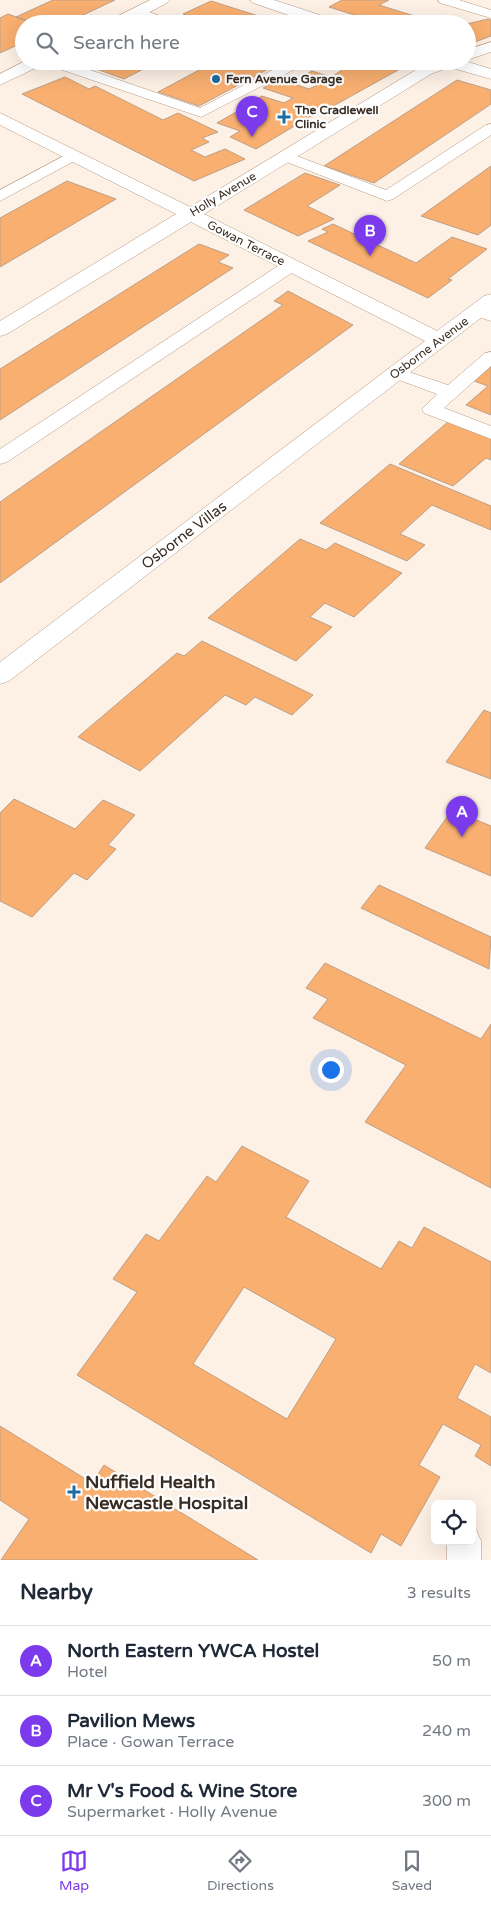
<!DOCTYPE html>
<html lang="en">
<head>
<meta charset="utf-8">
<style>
  :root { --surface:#fff; --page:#f2f2f3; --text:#1f2937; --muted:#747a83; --line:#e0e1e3; --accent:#7c3aed }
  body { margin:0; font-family:"Varela Round",sans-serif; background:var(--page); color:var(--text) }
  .controls { position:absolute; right:15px; bottom:15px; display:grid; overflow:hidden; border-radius:8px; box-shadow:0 5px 20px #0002 }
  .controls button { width:45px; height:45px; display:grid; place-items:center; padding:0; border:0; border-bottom:1px solid var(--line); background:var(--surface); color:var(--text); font:25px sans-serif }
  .you { position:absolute; left:330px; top:1069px; width:18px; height:18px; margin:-12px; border:4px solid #fff; border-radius:50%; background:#1a73e8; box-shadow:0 0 0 8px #1a73e833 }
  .badge { display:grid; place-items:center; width:32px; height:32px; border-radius:50%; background:var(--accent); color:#fff; font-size:16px; font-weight:700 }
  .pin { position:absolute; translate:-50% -41px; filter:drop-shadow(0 1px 2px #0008) }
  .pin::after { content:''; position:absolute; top:26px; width:18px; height:15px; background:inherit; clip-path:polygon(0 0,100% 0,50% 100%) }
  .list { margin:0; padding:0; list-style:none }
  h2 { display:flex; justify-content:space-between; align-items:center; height:65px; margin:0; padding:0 20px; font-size:21px }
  h2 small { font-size:16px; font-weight:400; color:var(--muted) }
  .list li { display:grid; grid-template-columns:32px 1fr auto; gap:15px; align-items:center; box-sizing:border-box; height:70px; padding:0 20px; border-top:1px solid var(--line) }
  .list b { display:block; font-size:19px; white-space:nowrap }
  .list p { margin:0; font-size:16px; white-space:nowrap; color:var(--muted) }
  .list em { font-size:16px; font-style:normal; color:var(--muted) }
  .icon { flex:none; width:28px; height:28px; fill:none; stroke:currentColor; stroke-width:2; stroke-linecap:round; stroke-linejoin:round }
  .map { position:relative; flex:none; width:491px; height:1560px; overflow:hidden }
  .search { position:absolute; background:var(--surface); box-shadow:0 5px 20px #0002; left:15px; right:15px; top:15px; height:55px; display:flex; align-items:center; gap:12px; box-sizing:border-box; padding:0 18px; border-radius:28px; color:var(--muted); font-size:19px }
  .sheet { height:275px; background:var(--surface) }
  nav { display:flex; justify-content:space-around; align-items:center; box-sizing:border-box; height:70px; border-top:1px solid var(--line); background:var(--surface); font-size:14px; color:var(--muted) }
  nav a { display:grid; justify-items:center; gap:2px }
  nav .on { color:var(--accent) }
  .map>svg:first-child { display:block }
</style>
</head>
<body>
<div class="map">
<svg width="491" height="1560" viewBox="0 0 491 1560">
  <rect width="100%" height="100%" fill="#fdf0e5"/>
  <!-- building -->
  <path fill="#f8af70" stroke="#bd9f87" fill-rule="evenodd" d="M53,0H115L64,24H36L16,17Z
    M342,0H389L379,5L440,24H383L329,7Z
    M211,1L284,24H214L223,19L215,16L205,21L183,14Z
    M8,14L36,24H24V42L0,53V18Z
    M488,19L491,20V36L467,45V24Z
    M90,61H159L124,79L83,64Z
    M216,61H259L274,66L199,106L158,92Z
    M330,61H402L409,64L326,110L323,109L256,149L230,137L240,131L217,123L236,112L254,118L265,111L247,105L262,96L284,103L293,98L263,88L279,79L309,89L317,85L298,78L312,71L331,77L342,70L324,64Z
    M65,77L89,89L95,86L163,120L178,113L218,132L202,138L209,142L191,150L205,157L225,149L245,159L194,181L22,94Z
    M457,80L491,90V104L374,183L324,166Z
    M491,166V225L478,235L421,216Z
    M305,173L340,185L307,206L334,219L298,236L244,210Z
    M67,181L116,199L0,267V218Z
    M333,224L416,263L452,237L487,249L448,279L452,280L428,298L308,241L328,232L322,229Z
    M199,244L229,255L218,262L233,268L0,420V369Z
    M288,291L353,325L0,583V502L283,305L274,301Z
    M491,367V415L466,405L488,386L474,381Z
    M449,421L491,437V460L486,458L453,486L399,464Z
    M390,464L491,506V530L432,505L400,534L425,545L407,561L320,523Z
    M300,539L326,550L335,543L402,573L354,617L325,603L310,617L332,627L296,661L208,618Z
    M202,641L313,695L292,715L255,697L246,705L225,695L140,771L78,737L177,653L184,656Z
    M484,710L491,713V779L446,762Z
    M14,799L75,829L103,800L135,815L108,845L116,849L87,880L74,873L32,917L0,901V813Z
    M452,810L491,826V876L425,848Z
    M379,885L491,937L489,969L361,908Z
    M325,963L481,1039L491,1024V1188L365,1122L406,1065L313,1018L328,999L306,988Z
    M242,1146L309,1181L286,1217L381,1269L399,1241L412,1248L424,1227L491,1262V1373L475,1364L457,1398L491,1417V1466L475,1456L481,1445L443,1424L419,1465L440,1477L401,1546L381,1534L371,1553L77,1375L137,1292L113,1279L146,1234L159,1241L207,1176L216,1182ZM244,1287L336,1339L287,1419L193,1364Z
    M0,1426L92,1483L104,1465L258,1560H1L29,1519L0,1500Z"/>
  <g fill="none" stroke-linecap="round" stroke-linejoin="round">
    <defs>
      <path id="lane" d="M438,0H459L491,10V18L440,3Z
        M137,8L175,21L177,24H157L132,15L130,12L132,9Z
        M43,61H64L200,108L280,66L274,61H295L299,65L297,68L201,117L45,64Z
        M491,124V135L393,199L387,201L279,159L276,156L279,153H289L386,190L486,125Z
        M73,151L78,153L81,156L78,159L0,201V190Z
        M290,261L296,262L298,266L296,270L7,462L0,464V449L284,262Z
        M478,306L491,310V321L472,315L469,311L472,307Z
        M491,352V366L444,408L491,426V439L424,413L422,409L437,394L391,377L388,373L391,369L397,368L448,385L485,353Z
        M472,1527L476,1529L481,1541V1560H447V1541H472Z"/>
      <path id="street" d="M150,0H170L167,3L127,24H106L108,21Z
        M250,0H274L338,21L340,24H315L253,3Z
        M491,42V52L467,60V50Z
        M25,61H46L44,64L0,85V74Z
        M434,61H465L491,69V79L449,67L431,74L204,214L437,331L484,296L491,294V310L9,681L0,684V662L425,341L191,222L7,334L0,336V321L176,214L0,125V113L190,207L419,68Z"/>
    </defs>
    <!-- lane casing -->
    <use href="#lane" stroke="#b79981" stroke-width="1"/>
    <!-- street casing -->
    <use href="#street" stroke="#b79981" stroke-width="1"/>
    <!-- lane -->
    <use href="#lane" fill="#fff" fill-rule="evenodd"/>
    <!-- street -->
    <use href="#street" fill="#fff" fill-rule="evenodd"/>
  </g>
  <!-- markers -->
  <g fill="#1d6ea0" stroke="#fff" stroke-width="2">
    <circle cx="216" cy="79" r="5"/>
    <path d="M281.5 109.5h5v5h5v5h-5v5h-5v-5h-5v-5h5z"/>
    <path d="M71.5 1484.5h5v5h5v5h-5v5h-5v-5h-5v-5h5z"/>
  </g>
  <g text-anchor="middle" stroke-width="4.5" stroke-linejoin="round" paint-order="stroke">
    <!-- far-poi labels -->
    <g font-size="12" font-weight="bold" fill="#392d23" stroke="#fff" text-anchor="start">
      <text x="226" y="83">Fern Avenue Garage</text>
      <text x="295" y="114">The Cradlewell<tspan x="295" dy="14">Clinic</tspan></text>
    </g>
    <!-- far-street labels -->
    <g font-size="12" fill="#392d23" stroke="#fff">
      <text transform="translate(223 194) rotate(-31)" y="4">Holly Avenue</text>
      <text transform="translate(246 243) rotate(27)" y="4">Gowan Terrace</text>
      <text transform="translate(429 348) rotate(-37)" y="4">Osborne Avenue</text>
    </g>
    <!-- street labels -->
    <g font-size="15" fill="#392d23" stroke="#fff">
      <text transform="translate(184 535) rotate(-37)" y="5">Osborne Villas</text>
    </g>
    <!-- near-poi labels -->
    <g font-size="18" font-weight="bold" fill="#392d23" stroke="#fff" text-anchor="start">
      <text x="85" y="1488">Nuffield Health<tspan x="85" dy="21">Newcastle Hospital</tspan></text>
    </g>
  </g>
</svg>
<div class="controls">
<button><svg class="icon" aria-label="locate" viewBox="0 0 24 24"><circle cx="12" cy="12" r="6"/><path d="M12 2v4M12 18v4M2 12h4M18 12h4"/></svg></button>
</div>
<div class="you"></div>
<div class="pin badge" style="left:462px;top:837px">A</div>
<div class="pin badge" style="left:370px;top:256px">B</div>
<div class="pin badge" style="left:252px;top:137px">C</div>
<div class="search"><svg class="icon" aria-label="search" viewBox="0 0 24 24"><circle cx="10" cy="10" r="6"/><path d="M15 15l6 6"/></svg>Search here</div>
</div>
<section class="sheet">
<h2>Nearby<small>3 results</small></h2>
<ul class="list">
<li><span class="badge">A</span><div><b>North Eastern YWCA Hostel</b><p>Hotel</p></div><em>50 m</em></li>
<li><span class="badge">B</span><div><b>Pavilion Mews</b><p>Place · Gowan Terrace</p></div><em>240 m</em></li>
<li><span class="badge">C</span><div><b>Mr V's Food &amp; Wine Store</b><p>Supermarket · Holly Avenue</p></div><em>300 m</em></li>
</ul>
</section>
<nav>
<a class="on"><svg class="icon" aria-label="map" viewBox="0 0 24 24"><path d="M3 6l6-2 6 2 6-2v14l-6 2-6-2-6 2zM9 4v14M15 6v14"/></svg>Map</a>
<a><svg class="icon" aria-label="directions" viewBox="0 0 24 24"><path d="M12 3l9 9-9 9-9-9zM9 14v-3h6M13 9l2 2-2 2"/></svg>Directions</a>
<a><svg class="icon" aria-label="saved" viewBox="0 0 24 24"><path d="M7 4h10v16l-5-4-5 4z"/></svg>Saved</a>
</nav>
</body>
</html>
